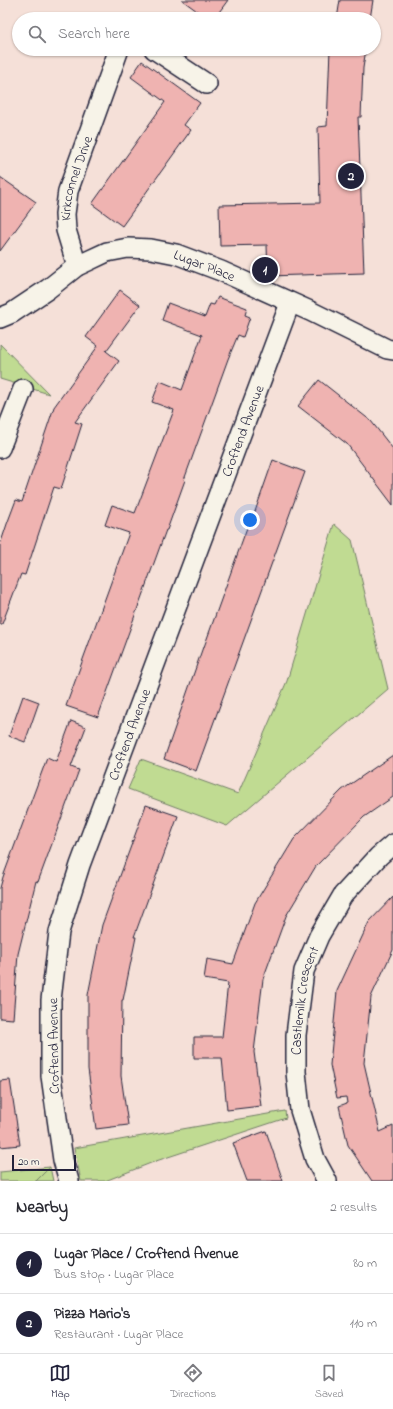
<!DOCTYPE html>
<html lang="en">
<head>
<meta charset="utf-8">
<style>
  :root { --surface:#fff; --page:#f2f2f3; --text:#2b2b33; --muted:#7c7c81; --line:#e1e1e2; --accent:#22223b }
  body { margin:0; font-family:"Indie Flower",sans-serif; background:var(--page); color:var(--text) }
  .scale { position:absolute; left:12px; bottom:10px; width:64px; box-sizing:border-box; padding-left:4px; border:2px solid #22223b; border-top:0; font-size:11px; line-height:14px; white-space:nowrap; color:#22223b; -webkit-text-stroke:3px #f7f3e8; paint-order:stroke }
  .you { position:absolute; left:250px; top:520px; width:14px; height:14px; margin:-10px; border:3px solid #fff; border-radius:50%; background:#1a73e8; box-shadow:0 0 0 6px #1a73e833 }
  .badge { display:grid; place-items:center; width:26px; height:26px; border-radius:50%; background:var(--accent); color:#fff; font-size:13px; font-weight:700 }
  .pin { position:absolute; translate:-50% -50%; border:2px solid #fff; box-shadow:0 1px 4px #0006 }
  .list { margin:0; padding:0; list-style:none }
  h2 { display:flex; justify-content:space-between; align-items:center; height:52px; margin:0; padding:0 16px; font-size:17px }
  h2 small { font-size:13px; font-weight:400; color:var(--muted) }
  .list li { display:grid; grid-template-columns:26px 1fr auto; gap:12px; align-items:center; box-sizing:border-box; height:60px; padding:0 16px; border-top:1px solid var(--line) }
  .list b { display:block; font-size:15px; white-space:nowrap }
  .list p { margin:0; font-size:13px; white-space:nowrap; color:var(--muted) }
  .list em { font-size:13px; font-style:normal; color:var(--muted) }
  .icon { flex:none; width:22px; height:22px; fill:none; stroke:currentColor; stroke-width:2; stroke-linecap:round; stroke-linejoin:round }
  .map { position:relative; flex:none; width:393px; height:1181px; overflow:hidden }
  .search { position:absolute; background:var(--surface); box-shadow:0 1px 3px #0004; left:12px; right:12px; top:12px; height:44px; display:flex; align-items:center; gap:10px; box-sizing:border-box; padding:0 14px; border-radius:22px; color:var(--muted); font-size:15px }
  .sheet { height:172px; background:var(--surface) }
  nav { display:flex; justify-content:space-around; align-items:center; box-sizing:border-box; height:56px; border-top:1px solid var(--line); background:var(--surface); font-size:11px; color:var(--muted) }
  nav a { display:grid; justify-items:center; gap:2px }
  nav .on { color:var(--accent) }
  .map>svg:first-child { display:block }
</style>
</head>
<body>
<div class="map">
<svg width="393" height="1181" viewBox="0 0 393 1181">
  <defs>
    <pattern id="forest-firs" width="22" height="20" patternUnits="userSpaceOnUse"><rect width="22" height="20" fill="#c0db92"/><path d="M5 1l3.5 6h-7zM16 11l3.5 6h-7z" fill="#a5bc7f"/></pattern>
  </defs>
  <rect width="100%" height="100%" fill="#f5e0d8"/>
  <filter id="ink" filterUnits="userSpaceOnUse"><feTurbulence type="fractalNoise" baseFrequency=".025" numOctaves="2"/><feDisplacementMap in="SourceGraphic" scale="8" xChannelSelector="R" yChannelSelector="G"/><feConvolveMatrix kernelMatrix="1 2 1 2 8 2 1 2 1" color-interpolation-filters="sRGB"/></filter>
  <g filter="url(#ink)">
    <!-- grass -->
    <path fill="#c0db92" stroke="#717e66" d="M0,344L49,394L0,379Z
      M334,524L352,540L388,689L227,826L128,789L141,759L238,794L287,681Z
      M285,1111L286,1118L156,1161L105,1181H81L74,1148Z
      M50,1167L36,1181H0V1172Z"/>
    <!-- forest -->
    <path fill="url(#forest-firs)" stroke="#717e66" d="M50,1167L53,1181H36Z"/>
    <!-- building -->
    <path fill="#efb3b1" stroke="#22223b" d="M182,0H228L214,19H208Z
      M340,0H373L370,19H337Z
      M330,49H366L363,68L361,117H358L364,273L268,276L267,245L220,246L219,205L320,203L318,127L327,126Z
      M142,61L200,103L184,125L191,130L122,226L92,204L165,102L131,77Z
      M0,177L36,202L0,251Z
      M120,290L140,305L106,351L119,361L75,422L82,424L61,489L54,487L25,575L21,574L2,624H0V545L7,524L16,500L22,502L54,407L98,346L86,337Z
      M218,297L247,308L245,315L250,317L243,337L238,335L228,359L184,480H185L167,530H166L98,717L66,706L129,533L105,525L112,505L135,513L174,410L152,402L160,381L182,390L202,335L162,320L168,303L205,317L210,304L214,305Z
      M319,380L371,421L393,449V505L347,444L298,406Z
      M273,460L305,472L196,771L164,759L203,647H204L249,522L251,523Z
      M23,696L39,702L25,742L9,736Z
      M71,721L86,727L71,767L79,770L38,882L36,881L18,954L13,1019L0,1018V888L3,877L47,758L56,762Z
      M393,755V797L364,817L316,866L286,916L263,979L254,1052L261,1106L227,1110L222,1058H194V1037H222L228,983L204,979L207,959L233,964L255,903L294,839L342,790Z
      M146,805L178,816L134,937H136L123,1000H122L121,1076L128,1125L96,1129L88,1069V995L102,925Z
      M393,897V950L371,997L364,1063L380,1132L393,1126V1181H372L348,1145L339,1106L347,1103L346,1097L337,1098L330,1065L337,991L369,922Z
      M10,1080L20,1145L0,1147V1081Z
      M266,1131L283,1181H247L233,1143Z"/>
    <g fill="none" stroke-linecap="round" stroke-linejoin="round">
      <defs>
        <g id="minor">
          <path d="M154,49L207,84"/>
          <path id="s1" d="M77,266L66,230L65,214L68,191L119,49"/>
          <path id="s2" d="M0,318L12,313L48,289L77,266L90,260L107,252L128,248L151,249L176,254L221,271L310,311L387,349L393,350"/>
          <path d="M0,448L23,389"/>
          <path id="s3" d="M69,1181L63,1160L51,1076V1000L59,932L80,865L290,303"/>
          <path id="s4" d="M327,1181L315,1159L300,1110L296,1072V1035L304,971L319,936L343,895L379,856L393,844"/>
        </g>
      </defs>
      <!-- minor casing -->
      <use href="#minor" stroke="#22223b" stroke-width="22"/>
      <!-- minor -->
      <use href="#minor" stroke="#f7f3e8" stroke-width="19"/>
    </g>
  </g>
  <g text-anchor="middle" stroke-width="3" stroke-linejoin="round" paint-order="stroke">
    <!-- street labels -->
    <g font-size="14" fill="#22223b" stroke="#f7f3e8">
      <text dy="5" stroke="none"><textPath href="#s1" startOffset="91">Kirkconnel Drive</textPath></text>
      <text dy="5" stroke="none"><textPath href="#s2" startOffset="227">Lugar Place</textPath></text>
      <text dy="5" stroke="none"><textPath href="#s3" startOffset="785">Croftend Avenue</textPath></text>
      <text dy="5" stroke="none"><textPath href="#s3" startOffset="461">Croftend Avenue</textPath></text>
      <text dy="5" stroke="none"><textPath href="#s4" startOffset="187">Castlemilk Crescent</textPath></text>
      <text transform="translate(53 1046) rotate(-91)" y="5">Croftend Avenue</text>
    </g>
  </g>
</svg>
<div class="scale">20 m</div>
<div class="you"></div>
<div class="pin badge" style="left:265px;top:270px">1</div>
<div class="pin badge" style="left:351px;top:176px">2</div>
<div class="search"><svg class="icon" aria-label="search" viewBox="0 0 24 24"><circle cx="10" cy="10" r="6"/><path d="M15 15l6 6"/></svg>Search here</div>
</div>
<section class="sheet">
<h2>Nearby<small>2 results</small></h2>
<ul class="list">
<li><span class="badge">1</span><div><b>Lugar Place / Croftend Avenue</b><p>Bus stop · Lugar Place</p></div><em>80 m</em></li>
<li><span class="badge">2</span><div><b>Pizza Mario's</b><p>Restaurant · Lugar Place</p></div><em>110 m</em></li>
</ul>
</section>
<nav>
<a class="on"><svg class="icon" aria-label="map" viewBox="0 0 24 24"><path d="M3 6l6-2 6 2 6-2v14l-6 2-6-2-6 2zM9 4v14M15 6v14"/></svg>Map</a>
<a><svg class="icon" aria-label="directions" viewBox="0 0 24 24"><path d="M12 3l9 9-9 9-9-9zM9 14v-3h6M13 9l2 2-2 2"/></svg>Directions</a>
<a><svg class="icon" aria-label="saved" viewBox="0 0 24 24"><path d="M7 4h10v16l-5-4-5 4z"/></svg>Saved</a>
</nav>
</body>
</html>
